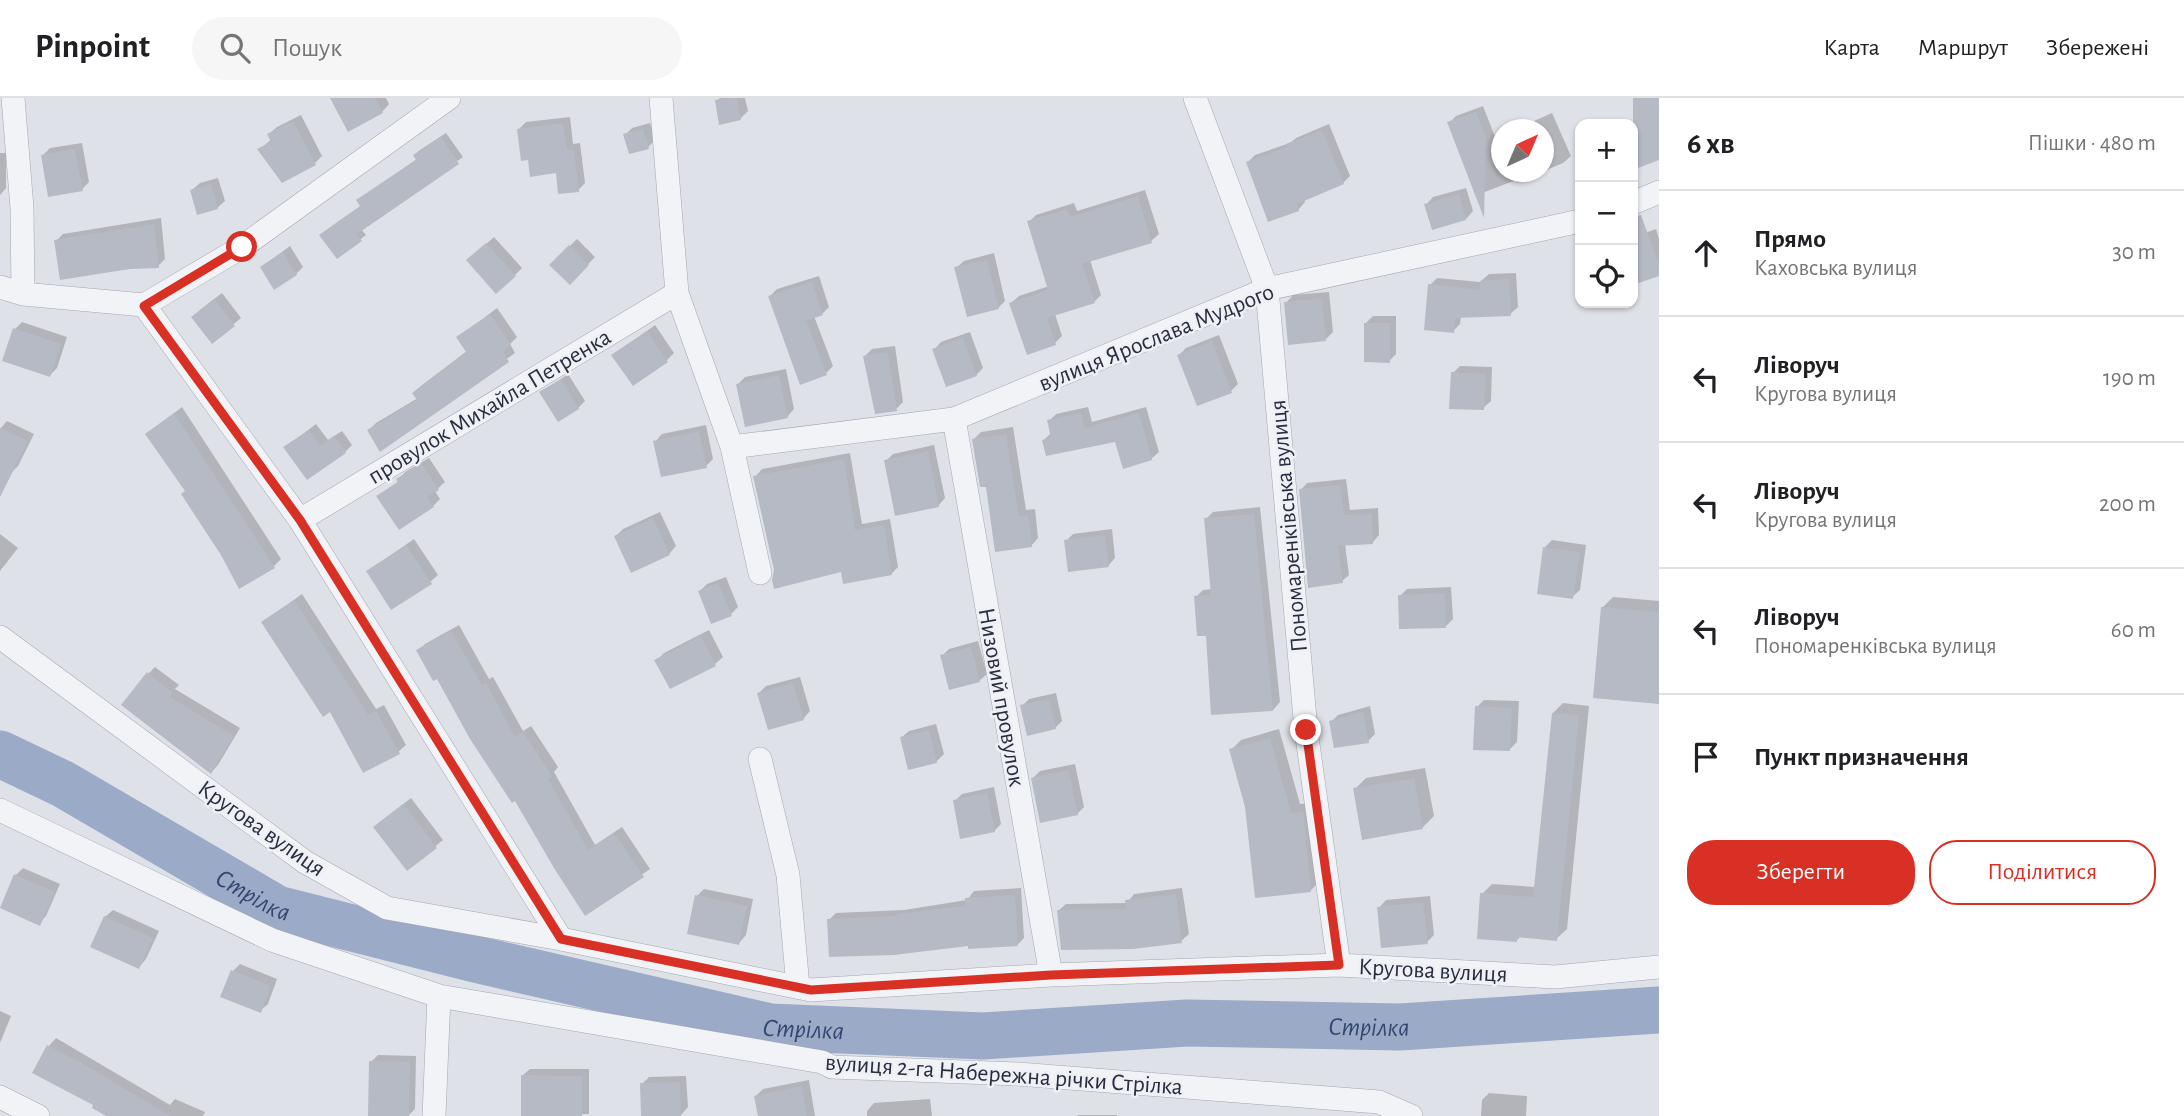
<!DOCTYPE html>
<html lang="uk">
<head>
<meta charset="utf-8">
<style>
  :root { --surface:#fff; --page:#f6f6f6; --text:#202124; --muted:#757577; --line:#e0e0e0; --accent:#d93025 }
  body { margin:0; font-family:"Alegreya Sans",sans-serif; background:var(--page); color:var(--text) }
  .controls { position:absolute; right:21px; top:21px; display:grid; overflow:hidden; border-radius:14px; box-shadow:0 2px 5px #0004 }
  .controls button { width:63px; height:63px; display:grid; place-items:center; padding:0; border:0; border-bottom:2px solid var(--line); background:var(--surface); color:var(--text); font:35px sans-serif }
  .compass { position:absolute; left:1491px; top:21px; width:63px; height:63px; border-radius:50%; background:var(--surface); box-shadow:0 2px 5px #0004; rotate:44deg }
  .stop { position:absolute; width:21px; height:21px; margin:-16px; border:5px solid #d93025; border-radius:50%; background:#fff }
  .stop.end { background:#d93025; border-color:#fff; box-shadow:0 2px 7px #0008 }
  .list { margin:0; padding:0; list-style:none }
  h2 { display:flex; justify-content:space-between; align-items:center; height:91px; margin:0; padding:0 28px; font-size:30px }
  h2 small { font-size:23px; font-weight:400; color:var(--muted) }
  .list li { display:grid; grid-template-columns:46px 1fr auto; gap:21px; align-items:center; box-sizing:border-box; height:126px; padding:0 28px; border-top:2px solid var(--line) }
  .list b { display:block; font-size:26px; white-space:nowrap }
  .list p { margin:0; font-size:23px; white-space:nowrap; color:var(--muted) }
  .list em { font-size:23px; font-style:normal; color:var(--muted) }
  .actions { display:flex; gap:14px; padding:21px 28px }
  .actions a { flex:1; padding:16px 0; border:2px solid var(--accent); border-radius:28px; text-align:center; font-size:24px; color:var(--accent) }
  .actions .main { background:var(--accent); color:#fff }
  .icon { flex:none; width:38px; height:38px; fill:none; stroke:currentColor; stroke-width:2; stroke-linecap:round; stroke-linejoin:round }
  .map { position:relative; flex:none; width:1659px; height:1018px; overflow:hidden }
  header { display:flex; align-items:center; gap:42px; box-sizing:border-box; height:98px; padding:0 35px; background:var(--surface); border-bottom:2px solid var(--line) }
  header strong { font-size:33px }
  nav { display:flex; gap:38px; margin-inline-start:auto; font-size:24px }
  .search { width:490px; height:63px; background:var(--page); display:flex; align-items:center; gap:18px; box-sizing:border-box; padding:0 24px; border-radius:38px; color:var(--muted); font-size:26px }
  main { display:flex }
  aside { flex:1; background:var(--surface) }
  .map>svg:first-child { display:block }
</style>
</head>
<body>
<header>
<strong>Pinpoint</strong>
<div class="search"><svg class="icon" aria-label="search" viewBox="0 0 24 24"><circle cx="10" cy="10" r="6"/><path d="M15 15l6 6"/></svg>Пошук</div>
<nav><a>Карта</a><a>Маршрут</a><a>Збережені</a></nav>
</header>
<main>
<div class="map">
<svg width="1659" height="1018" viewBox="0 0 1659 1018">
  <rect width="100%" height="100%" fill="#dfe1e8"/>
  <!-- shadow -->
  <path fill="#0003" d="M337,0H386L389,6L382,14Z
    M720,0H745L748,13L740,21L717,3Z
    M1483,8L1495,39L1502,37V74H1543L1517,85L1516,82L1477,97L1449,25L1456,18Z
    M1552,15L1571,58L1563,65L1544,73V32H1514Z
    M301,17L322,58L315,65L260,51L272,41L269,36L277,29Z
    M570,19L573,46L580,45L585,85L578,92L558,73L529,60L519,31L526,24Z
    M650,25L655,42L648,49L625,37L632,30Z
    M1329,26L1350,78L1343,85L1304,101L1305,104L1298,112L1248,64L1255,57L1290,45L1296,40Z
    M446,35L463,59L361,131L366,137L337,159L362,107L358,102L417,61L415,57L420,52Z
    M82,45L89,84L82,91L42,58L50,50Z
    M0,55H6V90L0,97Z
    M218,80L225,103L217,110L192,92L200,85Z
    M1466,90L1473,113L1466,121L1426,107L1433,99Z
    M1145,92L1159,136L1151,143L1090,162L1101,197L1094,204L1055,216L1062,238L1055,245L1011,205L1019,198L1049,188L1029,124L1036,117L1074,105L1077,113Z
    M161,120L165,161L158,168L56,143L63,136Z
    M1656,131L1659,141V176L1633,185V139Z
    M494,139L522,170L515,177L476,155Z
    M577,141L595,159L570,185L551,167Z
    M290,148L303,169L296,176L262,169Z
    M994,155L1005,203L998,210L956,170L964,163Z
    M1516,175L1518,209L1510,216L1461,218L1460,226L1453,233L1430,187L1437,180L1480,184L1489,176Z
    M819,178L829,209L822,216L814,218L833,268L826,275L770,198L777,191Z
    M1329,194L1333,234L1326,241L1286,205L1293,197Z
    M222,195L241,220L213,243L200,212Z
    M497,210L517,239L510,246L515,255L380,351L369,332L376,325L418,300L414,295L421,288L467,253L458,240Z
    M1373,218H1396V256L1389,263L1366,225Z
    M22,224L67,239L57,270L50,277L15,231Z
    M655,227L674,255L667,262L614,257Z
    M970,234L983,270L976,277L934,252L941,244Z
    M1219,237L1238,286L1231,293L1198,306L1179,257L1186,250Z
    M895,248L903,304L896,311L865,258L872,251Z
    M1460,268L1492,269L1491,303L1483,310L1453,275Z
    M786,271L794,311L787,319L738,286L745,279Z
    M568,276L585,303L578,310L541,295Z
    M182,309L281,461L274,468L240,489L187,392L147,336Z
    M1088,309L1092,324L1146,309L1159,354L1151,361L1116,342L1043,343L1051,335L1049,323L1056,316Z
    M7,323L34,336L18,368L11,375L0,369V331Z
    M316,326L328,342L342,333L352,347L345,354L286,349Z
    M706,327L713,361L706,368L655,344L662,336Z
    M1013,329L1026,412L1035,411L1038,440L1031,448L987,387L974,341L981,334Z
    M934,347L945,400L938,408L886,363L893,356Z
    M850,355L862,426L890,421L898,469L891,476L842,472H775L755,379L762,371Z
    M429,360L445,384L435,393L440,401L433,408L379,398L399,383L405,374Z
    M1346,381L1350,412L1378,410L1379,437L1373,444L1345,446L1349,477L1342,483L1301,392L1307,385Z
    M1260,409L1280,604L1273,612L1208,536L1196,499L1203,492L1212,491L1206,421L1213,414Z
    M660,414L676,448L669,456L616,438L623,431Z
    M1112,431L1115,460L1108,468L1066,443L1073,436Z
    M0,436L18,450L0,473Z
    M414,441L438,477L430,484L368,473Z
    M1552,442L1586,447L1580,492L1572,499L1545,449Z
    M726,479L738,509L731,516L700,493L707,486Z
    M1451,489L1453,521L1446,528L1400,498L1407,491Z
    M302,496L376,611L384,607L406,647L398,654L331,612L263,524Z
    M1613,499L1659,503V604L1602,510Z
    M459,527L489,581L493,579L523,633L531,628L558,669L554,674L595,747L622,729L650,771L586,816L515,701L438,579L418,553L425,546Z
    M709,532L723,559L715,566L670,589L657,562L664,555Z
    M978,543L987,576L979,583L942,558L949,551Z
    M155,569L179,587L175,591L240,630L218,667L211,674L148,576Z
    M800,579L810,613L803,621L759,595L766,588Z
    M1056,595L1062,623L1055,630L1022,608L1029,601Z
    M1484,602L1519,603L1517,644L1510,651L1477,609Z
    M1563,605L1589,608L1567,831L1556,841L1521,838L1516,843L1482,796L1492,786L1536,789L1553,615Z
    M1370,608L1375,636L1368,643L1331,624L1338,617Z
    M936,626L944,656L936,664L901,640L909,633Z
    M1279,631L1300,706L1312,705L1321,782L1311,792L1247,708L1231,652L1241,642Z
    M1075,666L1084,709L1077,716L1033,680L1040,673Z
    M1425,670L1434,718L1423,729L1355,691L1366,680Z
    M994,689L1001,726L994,733L955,703L962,696Z
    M411,700L443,742L407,771L383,722Z
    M23,770L60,786L46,818L39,825L16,777Z
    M1021,790L1024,840L1017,847L969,846L829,822L836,815L904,812L967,802L974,793Z
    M1182,790L1189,836L1181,843L1058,813L1066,806L1127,805L1134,796Z
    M704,791L753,801L746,837L739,845L697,798Z
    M1430,798L1434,837L1427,844L1379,810L1386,802Z
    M113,812L159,833L146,861L139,869L105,819Z
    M240,866L277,881L268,906L260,913L233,873Z
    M0,913L11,918L0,945Z
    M56,940L170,1007L175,1001L205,1014L203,1018H109L96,1007L34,974L49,948Z
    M378,957L416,958L415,1011L408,1018L371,964Z
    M530,971H589V1016L523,1018L522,978Z
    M686,978L688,1009L681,1017L642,986L649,979Z
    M809,982L815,1018H759L756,998L763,991Z
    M1489,995L1527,998L1526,1018H1481L1482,1002Z
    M930,1001L932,1018H867V1013L874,1005Z
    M1078,1017H1117V1018H1077Z"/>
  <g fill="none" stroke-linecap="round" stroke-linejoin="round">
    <!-- river -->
    <path stroke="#9baac7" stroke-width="47" id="s1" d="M0,656L63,686L277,811L475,861L770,929L983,938L1187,925L1400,929L1659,912"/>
  </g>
  <!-- building -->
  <path fill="#b6bac5" d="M330,0H375L383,15L348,34Z
    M727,0H737L741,22L719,27L715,2Z
    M1633,0H1659V62L1633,72Z
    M1476,14L1486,39L1484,120L1447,24Z
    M293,23L316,67L282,85L257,51L271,44L267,36Z
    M563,25L567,52H574L579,94L558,96L556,75L530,79L528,62L521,63L517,31Z
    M643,31L649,51L629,56L623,36Z
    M1322,32L1344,86L1297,106L1299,113L1268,124L1246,64L1288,49L1286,46Z
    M441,39L459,66L357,136L362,143L337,161L319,137L360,108L356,102L416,62L413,57Z
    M75,51L83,93L48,99L41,57Z
    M211,86L218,111L197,117L190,92Z
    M1459,96L1466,122L1432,132L1424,106Z
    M1138,98L1152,145L1082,166L1095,205L1047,220L1056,247L1027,257L1009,205L1048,192L1027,123L1067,111L1070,119Z
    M1641,117L1659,167V178L1633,187V119Z
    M154,126L159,170L130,171L60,182L54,142Z
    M486,145L516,178L496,196L466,162Z
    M569,147L589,167L570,187L549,167Z
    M282,154L297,177L274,192L260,169Z
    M987,162L999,211L967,219L954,169Z
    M1509,181L1511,218L1455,220L1454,235L1424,232L1428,186L1480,192V183Z
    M812,184L823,217L806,223L827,277L800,287L768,198Z
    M1322,200L1326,243L1288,247L1284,204Z
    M214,201L235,228L212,246L191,219Z
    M490,216L511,247L503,253L509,264L380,354L367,332L417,302L412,295L466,254L456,239Z
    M1364,225H1390V265L1364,264Z
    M13,230L61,246L50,279L2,263Z
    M647,233L668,264L633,288L611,257Z
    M963,240L977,278L946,289L932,251Z
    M1212,243L1232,295L1197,308L1177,257Z
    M888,254L897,313L875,316L863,258Z
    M1451,274L1486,276L1484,312L1449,311Z
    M779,277L788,320L745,329L736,286Z
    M561,281L579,311L558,324L539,294Z
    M174,315L275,470L239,491L221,457L181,396L185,393L145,336Z
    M1081,315L1085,330L1139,315L1152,362L1123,371L1115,344L1046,358L1042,342L1051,340L1047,322Z
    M0,330L28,343L0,399Z
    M309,332L320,348L334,338L346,355L307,382L283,349Z
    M699,333L707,370L661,379L653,343Z
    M1006,336L1019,419L1028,417L1032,449L995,454L986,389H980L972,341Z
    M928,353L939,409L895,418L884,362Z
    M844,361L855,432L884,427L892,477L843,486L841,474L774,491L772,482L774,472L753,378Z
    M421,365L439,392L427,399L434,409L399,432L376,398L398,384L396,381Z
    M1340,387L1344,417L1372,416L1373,446L1338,448L1343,485L1308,490L1299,391Z
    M1254,416L1273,613L1211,617L1206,538H1197L1194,498L1211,497L1204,420Z
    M653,420L670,457L631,475L614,438Z
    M1105,437L1109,469L1068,474L1064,442Z
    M406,447L432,486L391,512L366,473Z
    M1543,449L1580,454L1573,501L1537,496Z
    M718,485L732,518L711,526L698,493Z
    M1445,495L1446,530L1399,531L1398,497Z
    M294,502L368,617L376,613L400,656L363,675L330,614L323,619L261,524Z
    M1601,509L1659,514V606L1593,600Z
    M451,533L482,587L486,585L515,639L523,634L552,678L548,681L588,752L614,735L644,779L585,818L554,770L515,703L512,705L470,641L437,581L433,583L416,552Z
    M701,538L716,568L670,591L654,562Z
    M971,549L980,584L949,592L940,557Z
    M147,574L173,595L170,599L234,638L211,676L121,607Z
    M793,585L804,622L768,632L757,595Z
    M1049,601L1056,631L1027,638L1020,607Z
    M1475,608L1512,610L1510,653L1473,652Z
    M1363,614L1369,645L1334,650L1329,623Z
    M1552,615L1579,617L1557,843L1517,839V844L1477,841L1480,795L1533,799Z
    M929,632L937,665L908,672L900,639Z
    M1270,640L1291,715L1303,714L1311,794L1255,800L1245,709L1229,651Z
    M1068,672L1078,717L1040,725L1031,680Z
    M1414,680L1423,731L1362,742L1353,690Z
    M987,695L995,734L960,741L953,702Z
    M403,706L437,750L407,773L373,729Z
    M14,776L55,794L40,828L0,810Z
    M1176,796L1182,845L1133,851L1061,852L1057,812L1126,811L1125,802Z
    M695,797L747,808L739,847L687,836Z
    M1015,797L1018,848L968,851V848L894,857L829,859L827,821L897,818V816L965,808V800Z
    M1423,804L1428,846L1381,850L1377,809Z
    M104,818L153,840L139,871L90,849Z
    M231,872L271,888L261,915L220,899Z
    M47,947L87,968L170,1018H106L92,1010L93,1007L32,975Z
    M369,963L410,964L409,1018H368Z
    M521,977L582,978V1018H521Z
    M680,984L681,1018H641L640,985Z
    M802,988L807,1018H758L754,998Z"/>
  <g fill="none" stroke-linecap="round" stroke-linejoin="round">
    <defs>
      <path id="minor" d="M13,0L22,110L23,196
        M661,0L677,195L732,349L760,475
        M1195,0L1267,191L1306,632L1339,867
        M1633,105L1659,94
        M0,189L23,196L144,207L300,422L561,841L811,892L1051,877L1339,867L1555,879L1659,869
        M144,207L242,149L449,0
        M954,321L1051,877
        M732,349L954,321L1267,191L1580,123
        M300,422L677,195
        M0,539L305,764L387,810L561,841
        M760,661L788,777L798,889
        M0,712L272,842L439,898L822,964L832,969L1018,976L1379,1004L1411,1018
        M0,999L38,1018
        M434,1018L439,898"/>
    </defs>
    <!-- minor casing -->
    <use href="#minor" stroke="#a4a7b2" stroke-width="24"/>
    <!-- minor -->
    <use href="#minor" stroke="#f2f3f6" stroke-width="23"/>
  </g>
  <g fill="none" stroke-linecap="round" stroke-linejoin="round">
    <!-- route -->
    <path stroke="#d93025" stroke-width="9" d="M242,149L144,208L300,422L561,841L811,892L1051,877L1339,867L1306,632"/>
  </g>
  <g text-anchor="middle" stroke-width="5" stroke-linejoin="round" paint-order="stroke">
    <!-- street labels -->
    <g font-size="24" fill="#282d3f" stroke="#eef0f6">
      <text transform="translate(1156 239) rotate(-22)" y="8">вулиця Ярослава Мудрого</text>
      <text transform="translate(489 308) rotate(-31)" y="8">провулок Михайла Петренка</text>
      <text transform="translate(1288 428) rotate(-95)" y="8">Пономаренківська вулиця</text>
      <text transform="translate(1002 599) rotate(80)" y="8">Низовий провулок</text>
      <text transform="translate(262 730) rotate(35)" y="8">Кругова вулиця</text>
      <text transform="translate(1433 872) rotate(3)" y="8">Кругова вулиця</text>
      <text transform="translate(1004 976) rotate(4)" y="8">вулиця 2-га Набережна річки Стрілка</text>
    </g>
    <!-- water labels -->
    <g font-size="26" font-style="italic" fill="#334772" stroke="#eef0f6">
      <text dy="9" stroke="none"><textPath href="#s1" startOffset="290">Стрілка</textPath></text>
      <text dy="9" stroke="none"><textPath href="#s1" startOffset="1424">Стрілка</textPath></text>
      <text dy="9" stroke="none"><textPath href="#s1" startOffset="858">Стрілка</textPath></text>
    </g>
  </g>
</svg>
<div class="controls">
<button>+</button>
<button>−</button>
<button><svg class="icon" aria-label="locate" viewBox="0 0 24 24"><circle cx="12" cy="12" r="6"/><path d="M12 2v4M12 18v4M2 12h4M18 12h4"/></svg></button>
</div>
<svg class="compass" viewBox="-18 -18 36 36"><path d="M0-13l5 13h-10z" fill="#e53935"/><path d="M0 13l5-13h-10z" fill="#757577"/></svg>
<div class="stop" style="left:242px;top:149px"></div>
<div class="stop end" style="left:1306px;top:632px"></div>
</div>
<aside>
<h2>6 хв<small>Пішки · 480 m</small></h2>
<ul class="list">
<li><svg class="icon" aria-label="ahead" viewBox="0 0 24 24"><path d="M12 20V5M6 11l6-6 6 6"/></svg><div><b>Прямо</b><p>Каховська вулиця</p></div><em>30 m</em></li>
<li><svg class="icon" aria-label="left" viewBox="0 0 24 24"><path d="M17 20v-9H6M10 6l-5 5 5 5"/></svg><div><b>Ліворуч</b><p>Кругова вулиця</p></div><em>190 m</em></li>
<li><svg class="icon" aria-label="left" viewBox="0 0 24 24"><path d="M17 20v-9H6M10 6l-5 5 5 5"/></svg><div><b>Ліворуч</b><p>Кругова вулиця</p></div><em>200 m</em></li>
<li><svg class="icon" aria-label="left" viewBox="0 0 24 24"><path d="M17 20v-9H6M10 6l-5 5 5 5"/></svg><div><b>Ліворуч</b><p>Пономаренківська вулиця</p></div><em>60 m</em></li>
<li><svg class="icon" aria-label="arrive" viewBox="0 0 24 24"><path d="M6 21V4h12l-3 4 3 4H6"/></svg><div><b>Пункт призначення</b></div></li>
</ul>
<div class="actions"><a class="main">Зберегти</a><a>Поділитися</a></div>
</aside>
</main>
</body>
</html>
